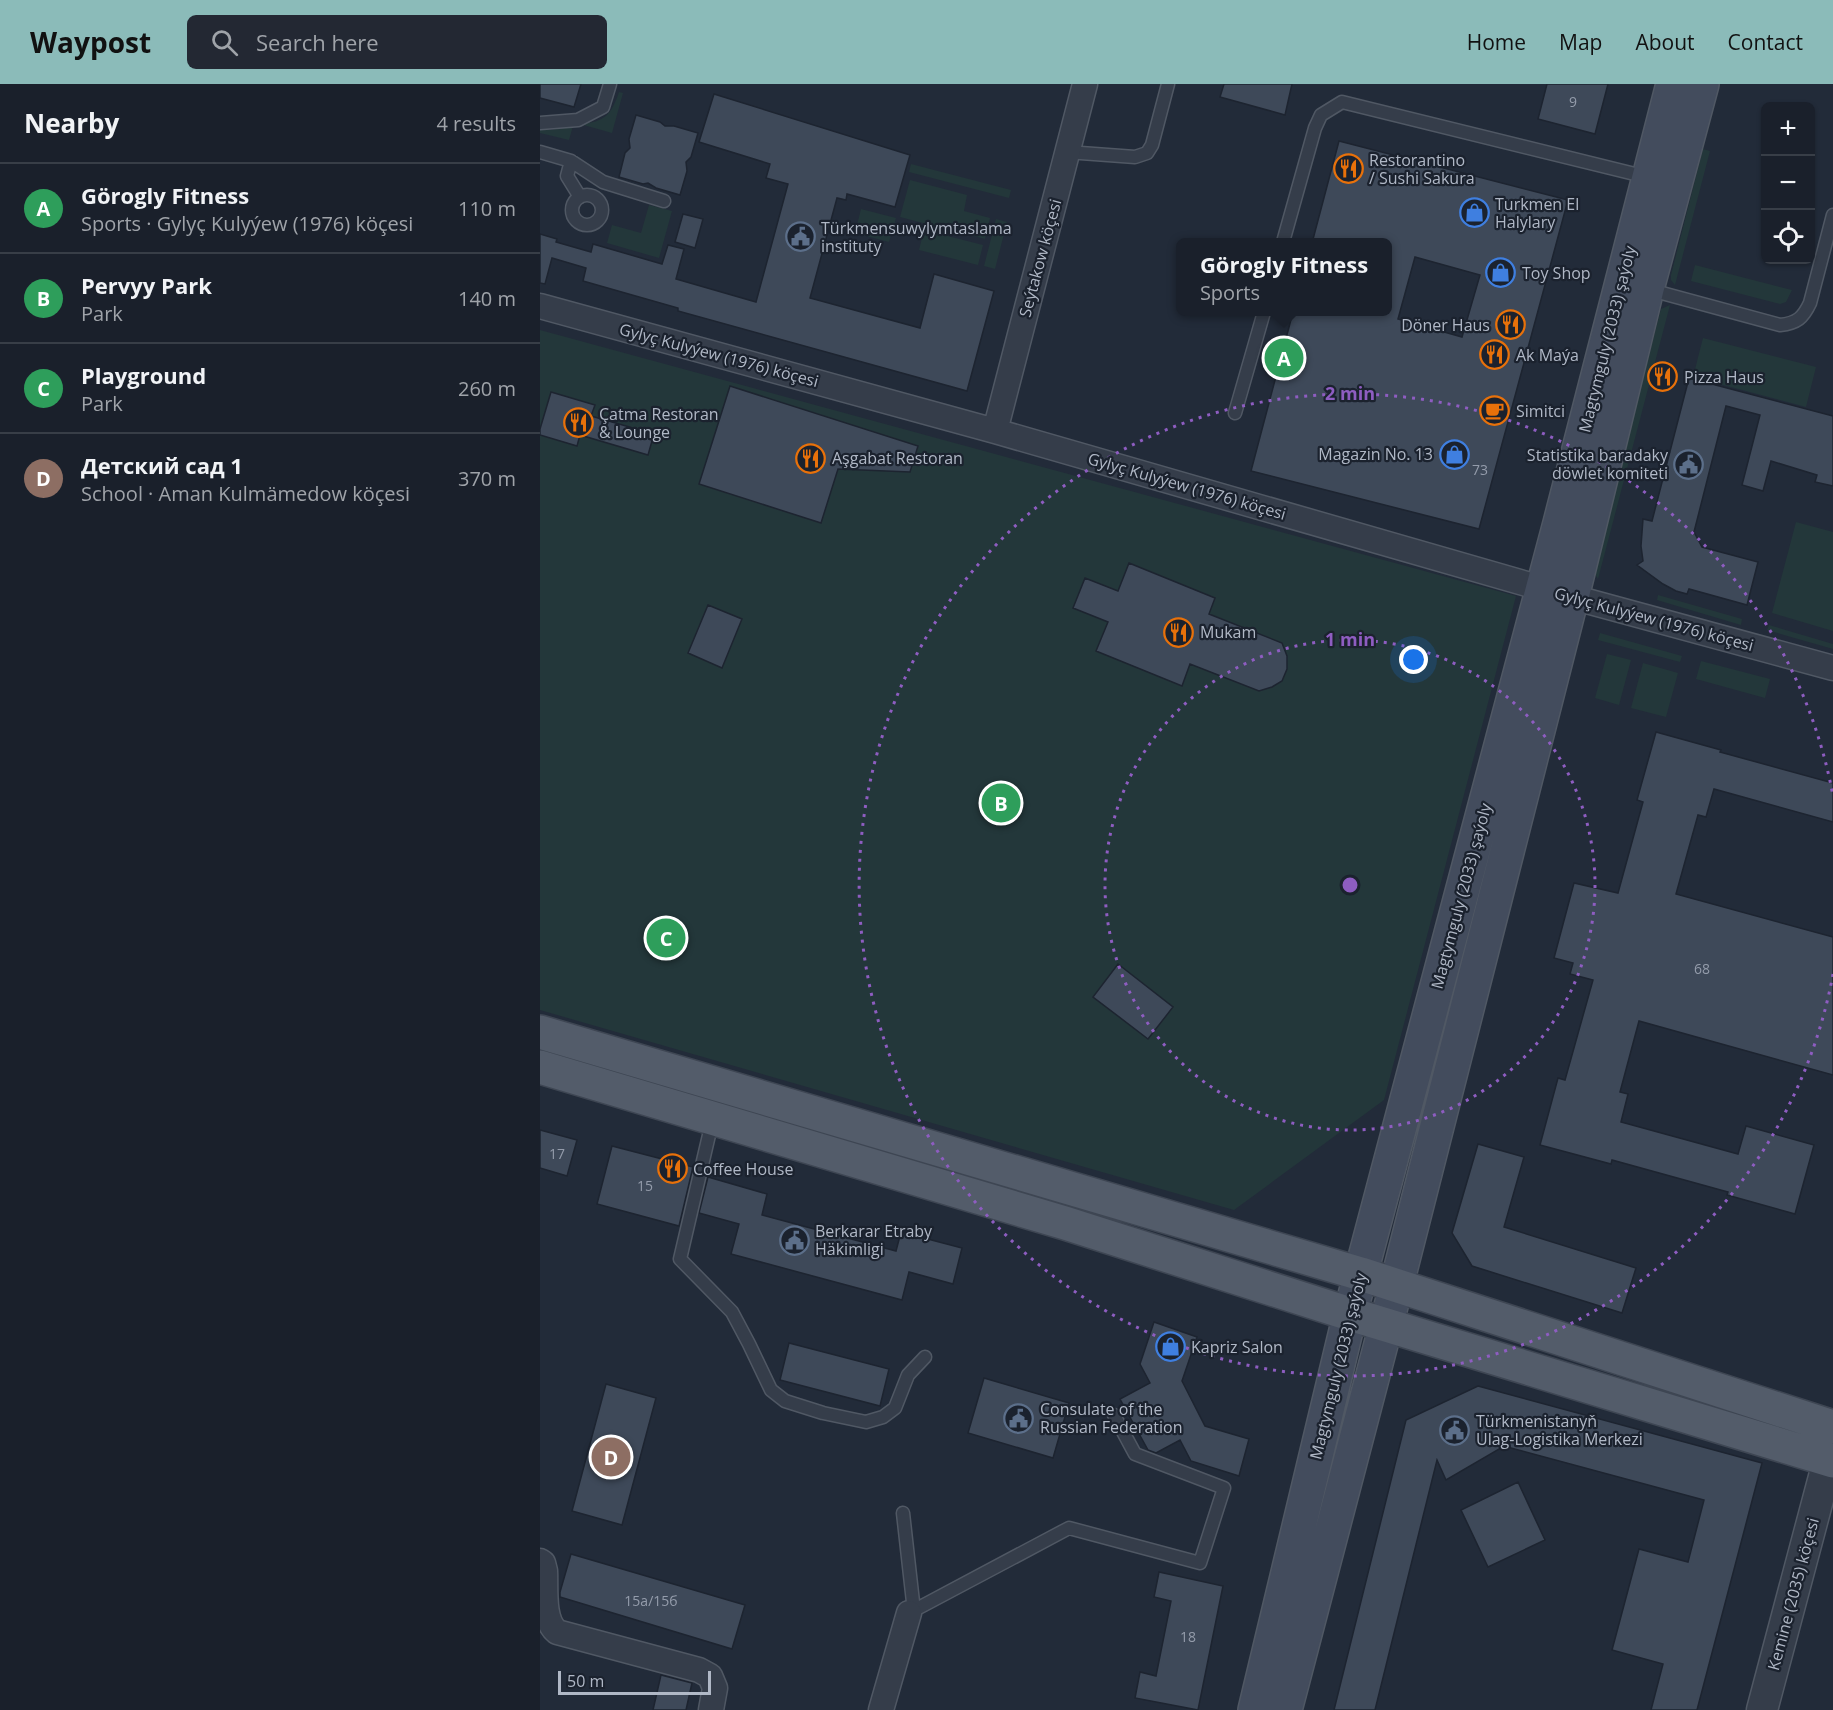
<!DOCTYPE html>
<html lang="en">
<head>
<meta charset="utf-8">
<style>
  :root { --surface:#1a202b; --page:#232833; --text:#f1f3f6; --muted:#9fa3a9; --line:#383e47; --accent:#8bbbb9 }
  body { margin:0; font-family:"Open Sans",sans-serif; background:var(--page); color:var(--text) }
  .controls { position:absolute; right:18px; top:18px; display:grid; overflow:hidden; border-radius:9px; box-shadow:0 2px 4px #0004 }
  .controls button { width:54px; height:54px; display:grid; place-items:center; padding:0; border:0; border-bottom:2px solid var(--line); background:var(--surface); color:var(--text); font:30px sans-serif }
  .scale { position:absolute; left:18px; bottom:15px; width:153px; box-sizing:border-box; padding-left:6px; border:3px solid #b0b8c6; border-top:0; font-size:16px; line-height:21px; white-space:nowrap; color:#b0b8c6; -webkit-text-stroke:4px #1b222e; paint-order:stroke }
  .you { position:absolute; left:874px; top:576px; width:21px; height:21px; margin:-15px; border:4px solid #fff; border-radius:50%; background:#1a73e8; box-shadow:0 0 0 9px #1a73e833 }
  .badge { display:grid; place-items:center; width:39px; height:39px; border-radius:50%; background:var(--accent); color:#fff; font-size:20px; font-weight:700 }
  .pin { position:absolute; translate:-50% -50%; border:3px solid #fff; box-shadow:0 2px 6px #0006 }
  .popup { position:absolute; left:636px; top:154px; width:216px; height:78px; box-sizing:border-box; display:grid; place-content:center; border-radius:9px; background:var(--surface); filter:drop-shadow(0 2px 4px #0005); font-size:20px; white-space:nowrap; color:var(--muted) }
  .popup b { font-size:22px; color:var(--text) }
  .popup::after { content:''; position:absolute; left:50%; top:100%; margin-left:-12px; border:12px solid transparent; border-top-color:var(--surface) }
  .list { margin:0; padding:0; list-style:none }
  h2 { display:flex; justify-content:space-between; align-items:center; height:78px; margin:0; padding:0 24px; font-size:26px }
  h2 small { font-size:20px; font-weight:400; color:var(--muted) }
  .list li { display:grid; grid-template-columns:39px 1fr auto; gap:18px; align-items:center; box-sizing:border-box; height:90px; padding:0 24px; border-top:2px solid var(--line) }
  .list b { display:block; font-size:22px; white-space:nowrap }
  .list p { margin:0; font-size:20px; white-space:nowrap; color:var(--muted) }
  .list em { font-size:20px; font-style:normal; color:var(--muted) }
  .icon { flex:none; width:33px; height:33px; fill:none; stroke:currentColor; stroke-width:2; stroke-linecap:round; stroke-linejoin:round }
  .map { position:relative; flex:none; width:1293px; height:1626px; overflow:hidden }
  header { display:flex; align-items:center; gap:36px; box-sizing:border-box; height:84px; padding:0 30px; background:var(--accent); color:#111 }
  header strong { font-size:28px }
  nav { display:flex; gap:33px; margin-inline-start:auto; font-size:21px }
  .search { width:420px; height:54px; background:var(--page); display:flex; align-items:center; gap:15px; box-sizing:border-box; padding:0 21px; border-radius:9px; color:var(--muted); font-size:22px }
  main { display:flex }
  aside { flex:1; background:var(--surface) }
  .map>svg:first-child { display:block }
</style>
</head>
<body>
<header>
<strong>Waypost</strong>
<div class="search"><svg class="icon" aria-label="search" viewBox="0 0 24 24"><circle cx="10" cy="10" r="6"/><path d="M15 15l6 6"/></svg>Search here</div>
<nav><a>Home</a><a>Map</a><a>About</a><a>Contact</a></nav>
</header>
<main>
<aside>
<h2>Nearby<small>4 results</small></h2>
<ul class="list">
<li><span class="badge" style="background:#2e9e5b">A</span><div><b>Görogly Fitness</b><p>Sports · Gylyç Kulyýew (1976) köçesi</p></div><em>110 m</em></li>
<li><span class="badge" style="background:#2e9e5b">B</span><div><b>Pervyy Park</b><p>Park</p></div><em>140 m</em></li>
<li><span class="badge" style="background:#2e9e5b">C</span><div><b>Playground</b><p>Park</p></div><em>260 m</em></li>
<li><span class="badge" style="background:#8d6e63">D</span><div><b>Детский сад 1</b><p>School · Aman Kulmämedow köçesi</p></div><em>370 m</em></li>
</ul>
</aside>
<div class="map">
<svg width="1293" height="1626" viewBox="0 0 1293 1626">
  <rect width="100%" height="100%" fill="#222b39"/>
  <!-- green -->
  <path fill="#23373a" d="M79,8L83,9L72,49L40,40C65,38 71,31 79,8Z
    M33,42L29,56L0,49V46H11Z
    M1163,65L1170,67L1135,201L1131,196V191Z
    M371,80L471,106L469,114L369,88Z
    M370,96L427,111L424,127L450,134L445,155L360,133Z
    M109,121L132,127L119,174L67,159L72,141L101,149Z
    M321,125L356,134L349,158L315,149Z
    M456,135L467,138L455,185L444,182Z
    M384,146L443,161L438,181L379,166Z
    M1155,181L1252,206L1246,218L1240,220L1151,197Z
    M1130,221L1058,495L1053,487L1121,225Z
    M0,246L976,512L844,1016L694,1126L0,926Z
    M1163,254L1276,283L1266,323L1153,293Z
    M1256,438L1293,448V547L1232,529Z
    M1118,511L1202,535L1201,541L1117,516Z
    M1229,541L1293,560V565L1227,546Z
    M1060,549L1142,572L1140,578L1058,556Z
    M1067,570L1091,576L1079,621L1055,614Z
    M1161,577L1230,595L1225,614L1156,595Z
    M1103,579L1138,589L1126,633L1091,624Z"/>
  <!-- building -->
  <path fill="#3e4959" stroke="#1d2430" stroke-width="1.5" fill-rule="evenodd" d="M0,0H41L34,23L0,14Z
    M684,0H752L745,31L680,13Z
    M1007,0H1068L1055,50L998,35Z
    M174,10L370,71L355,123L307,110L306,116L297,114L270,214L380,244L394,190L454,207L427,307L138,227V224L43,197L46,184L12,174L5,200L0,199V150L17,155L16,158L51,168L53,160L122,180L128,161L144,165L136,195L216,218L248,100L226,94L230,80L159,58Z
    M96,31L120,38L125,42H134L158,49L151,73L146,78L147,87L140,111L116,104L108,99L103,100L79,93L85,69L90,64L89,55Z
    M799,57L1028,116L939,445L711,387L753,228H848V159H772ZM875,173L940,191L922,253L858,235Z
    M143,130L163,135L155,164L135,158Z
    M1149,294L1293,332V402L1275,398L1277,391L1231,377L1223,407L1202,401L1220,331L1186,322L1154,448L1162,463L1218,478L1207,521L1149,505L1147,510L1136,507L1123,500L1097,481L1103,477L1101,462L1103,435L1112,437Z
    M190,302L378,362L370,388L298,385L281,439L159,400Z
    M11,308L55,321L51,332L114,350L108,371L40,351L37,362L0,351V345Z
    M589,479L675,514L669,530L742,559L747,572V585L742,597L732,603L719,607L650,580L642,602L556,567L568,538L533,524L545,494L578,507Z
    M168,521L202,535L182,584L148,569Z
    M1116,648L1181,666L1180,668L1293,699V738L1174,705L1166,733L1158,731L1136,810L1293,853V991L1099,937L1080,1008L1088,1010L1081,1038L1198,1070L1206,1042L1274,1061L1255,1130L1187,1111L1188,1108L1072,1076L1071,1080L1000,1061L1018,994L1025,996L1053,896L1030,890L1033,879L1014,874L1034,799L1078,809L1103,718L1097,716Z
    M578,880L633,923L608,955L553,913Z
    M0,1046L37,1056L27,1092L0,1084Z
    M938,1060L984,1073L964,1143L1096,1184L1082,1229L932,1182L912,1149Z
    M72,1062L153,1083L139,1142L57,1120Z
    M168,1093L227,1110L222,1131L356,1167L361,1148L422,1164L413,1200L369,1188L362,1216L191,1170L199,1140L159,1129Z
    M614,1238L657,1253L642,1297L665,1342L709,1355L699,1392L651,1377L640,1356L616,1369L608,1366L580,1315L610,1299L600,1280Z
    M249,1259L349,1285L340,1322L240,1296Z
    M444,1294L529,1319L513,1374L428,1349Z
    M66,1300L116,1314L82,1441L32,1427Z
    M938,1302L1222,1379L1157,1626H1111L1123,1580L1072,1566L1099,1465L1148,1478L1164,1416L960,1361L961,1364L906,1396L897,1376L835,1626H794L866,1336Z
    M978,1398L1005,1456L948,1483L921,1426Z
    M31,1470L205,1521L192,1565L20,1513V1508Z
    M619,1488L683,1502L658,1626L595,1614L600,1588L616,1592L631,1517L614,1513Z
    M121,1591L152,1599L146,1626H113Z"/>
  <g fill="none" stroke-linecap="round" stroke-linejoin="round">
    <defs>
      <path id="service" d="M0,39L38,36L63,23L70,0
        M0,68L31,77L63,98L124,117
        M527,68L595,73L607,69L612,61L628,0
        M31,77L27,92L40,113
        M32 126a15 15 0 1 1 30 0a15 15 0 1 1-30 0Z
        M743,158L775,44L781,31L802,18L1107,93
        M1107,205L1240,241C1257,239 1263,234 1270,219L1293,131
        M695,329L724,228
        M173,1034L140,1175L192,1228L209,1260L231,1306L245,1317L283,1329L326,1338L343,1333L355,1324L368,1291L385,1273
        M363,1429L374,1527
        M369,1529L529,1444L660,1479L684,1404L595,1370L574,1331"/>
      <path id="minor" d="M0,222L455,347L1032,513L1293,584
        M455,347L545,0
        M0,1477L3,1479L5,1487C6,1504 2,1536 17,1548L159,1586L170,1592L175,1604L171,1626
        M341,1626L369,1529"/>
      <path id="tertiary" d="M1222,1626L1293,1359"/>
      <path id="secondary" d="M715,1626L810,1230L1020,439L1133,0
        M745,1626L856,1203L1032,513L1107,205L1162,0"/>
      <path id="primary" d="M0,948L821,1190L1293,1343
        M0,983L525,1139L810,1230L1293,1377"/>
    </defs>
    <!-- service casing -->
    <use href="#service" stroke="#505864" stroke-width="15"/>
    <!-- minor casing -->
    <use href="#minor" stroke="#505864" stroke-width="27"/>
    <!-- tertiary casing -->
    <use href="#tertiary" stroke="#505864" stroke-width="33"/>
    <!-- secondary casing -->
    <use href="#secondary" stroke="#505864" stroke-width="36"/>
    <!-- primary casing -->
    <use href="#primary" stroke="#3e4653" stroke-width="36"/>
    <!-- service -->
    <use href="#service" stroke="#353d4a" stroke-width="12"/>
    <!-- minor -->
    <use href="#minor" stroke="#353d4a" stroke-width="24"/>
    <!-- tertiary -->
    <use href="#tertiary" stroke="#353d4a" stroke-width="30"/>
    <!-- secondary -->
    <use href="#secondary" stroke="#434c5d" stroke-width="33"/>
    <!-- primary -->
    <use href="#primary" stroke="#535c6a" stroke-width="33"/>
  </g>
  <!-- distance rings -->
  <g fill="none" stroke="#8e5dc1" stroke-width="3" stroke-dasharray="3 6">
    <circle cx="810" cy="801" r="245"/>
    <path d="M1293 890A491 491 0 1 1 1293 712"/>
  </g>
  <!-- icons -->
  <defs>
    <symbol id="restaurant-ring" viewBox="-11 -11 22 22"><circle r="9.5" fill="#1b222e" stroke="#e8710a" stroke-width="1.5"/><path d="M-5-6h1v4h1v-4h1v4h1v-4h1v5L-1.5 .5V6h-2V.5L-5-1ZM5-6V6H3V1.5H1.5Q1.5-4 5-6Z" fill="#e8710a"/></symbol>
    <symbol id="shop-ring" viewBox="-11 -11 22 22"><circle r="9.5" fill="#1b222e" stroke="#3f7fe0" stroke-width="1.5"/><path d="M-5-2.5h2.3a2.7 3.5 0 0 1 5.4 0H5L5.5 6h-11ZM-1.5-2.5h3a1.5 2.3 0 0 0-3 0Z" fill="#3f7fe0"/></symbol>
    <symbol id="civic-ring" viewBox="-11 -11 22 22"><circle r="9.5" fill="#1b222e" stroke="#5c6f8a" stroke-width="1.5"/><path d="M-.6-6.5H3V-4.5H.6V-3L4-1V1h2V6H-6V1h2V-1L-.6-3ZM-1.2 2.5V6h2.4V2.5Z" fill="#5c6f8a"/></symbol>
    <symbol id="cafe-ring" viewBox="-11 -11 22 22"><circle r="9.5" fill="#1b222e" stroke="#e8710a" stroke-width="1.5"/><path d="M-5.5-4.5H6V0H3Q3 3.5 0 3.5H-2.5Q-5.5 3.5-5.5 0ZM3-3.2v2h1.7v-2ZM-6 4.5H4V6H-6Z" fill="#e8710a"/></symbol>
  </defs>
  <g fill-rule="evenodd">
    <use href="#restaurant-ring" x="792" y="68" width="33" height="33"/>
    <use href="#shop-ring" x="918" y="112" width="33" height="33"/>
    <use href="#civic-ring" x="244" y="136" width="33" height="33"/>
    <use href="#shop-ring" x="944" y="172" width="33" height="33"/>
    <use href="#restaurant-ring" x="954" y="224" width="33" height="33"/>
    <use href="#restaurant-ring" x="938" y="254" width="33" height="33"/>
    <use href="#restaurant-ring" x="1106" y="276" width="33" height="33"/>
    <use href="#cafe-ring" x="938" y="310" width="33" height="33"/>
    <use href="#restaurant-ring" x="22" y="322" width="33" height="33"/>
    <use href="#shop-ring" x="898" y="354" width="33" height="33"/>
    <use href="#restaurant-ring" x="254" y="358" width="33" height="33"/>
    <use href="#civic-ring" x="1132" y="364" width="33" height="33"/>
    <use href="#restaurant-ring" x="622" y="532" width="33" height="33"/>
    <use href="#restaurant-ring" x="116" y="1068" width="33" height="33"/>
    <use href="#civic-ring" x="238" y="1140" width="33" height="33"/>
    <use href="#shop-ring" x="614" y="1246" width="33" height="33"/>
    <use href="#civic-ring" x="462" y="1318" width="33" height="33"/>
    <use href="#civic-ring" x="898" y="1330" width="33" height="33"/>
  </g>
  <g text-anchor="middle" stroke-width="4.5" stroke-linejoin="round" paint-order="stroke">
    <!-- number labels -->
    <g font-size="14" fill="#949cab">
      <text x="1033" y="23">9</text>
      <text x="940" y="391">73</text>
      <text x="1162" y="890">68</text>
      <text x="17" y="1075">17</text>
      <text x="105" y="1107">15</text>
      <text x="111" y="1522">15а/15б</text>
      <text x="648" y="1558">18</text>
    </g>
    <!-- poi labels -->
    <g font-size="16" fill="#b0b8c6" stroke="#1b222e" text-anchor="start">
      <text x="829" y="82">Restorantino<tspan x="829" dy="18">/ Sushi Sakura</tspan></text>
      <text x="955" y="126">Turkmen El<tspan x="955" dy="18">Halylary</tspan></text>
      <text x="281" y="150">Türkmensuwylymtaslama<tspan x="281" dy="18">instituty</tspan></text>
      <text x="982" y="195">Toy Shop</text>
      <text x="950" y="247" text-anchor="end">Döner Haus</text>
      <text x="976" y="277">Ak Maýa</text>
      <text x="1144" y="299">Pizza Haus</text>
      <text x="976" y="333">Simitci</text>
      <text x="59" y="336">Çatma Restoran<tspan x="59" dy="18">&amp; Lounge</tspan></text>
      <text x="893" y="376" text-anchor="end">Magazin No. 13</text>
      <text x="1128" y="377" text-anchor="end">Statistika baradaky<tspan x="1128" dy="18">döwlet komiteti</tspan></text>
      <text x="292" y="380">Aşgabat Restoran</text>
      <text x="660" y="554">Mukam</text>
      <text x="153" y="1091">Coffee House</text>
      <text x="275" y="1153">Berkarar Etraby<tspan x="275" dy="18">Häkimligi</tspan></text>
      <text x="651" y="1269">Kapriz Salon</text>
      <text x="500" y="1331">Consulate of the<tspan x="500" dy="18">Russian Federation</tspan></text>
      <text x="936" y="1343">Türkmenistanyň<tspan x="936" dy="18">Ulag-Logistika Merkezi</tspan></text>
    </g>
    <!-- street labels -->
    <g font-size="16" fill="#b0b8c6" stroke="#1b222e">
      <text transform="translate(500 174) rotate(-75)" y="6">Seýtakow köçesi</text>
      <text transform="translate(1067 255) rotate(-76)" y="6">Magtymguly (2033) şaýoly</text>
      <text transform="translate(179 271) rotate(15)" y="6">Gylyç Kulyýew (1976) köçesi</text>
      <text transform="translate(647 402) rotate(16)" y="6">Gylyç Kulyýew (1976) köçesi</text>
      <text transform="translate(1114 535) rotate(15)" y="6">Gylyç Kulyýew (1976) köçesi</text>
      <text transform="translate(921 812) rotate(-75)" y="6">Magtymguly (2033) şaýoly</text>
      <text transform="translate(798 1282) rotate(-76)" y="6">Magtymguly (2033) şaýoly</text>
      <text transform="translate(1253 1510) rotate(-75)" y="6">Kemine (2035) köçesi</text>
    </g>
  </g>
  <circle cx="810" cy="801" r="9" fill="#8e5dc1" stroke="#1b222e" stroke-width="3"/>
  <g font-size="18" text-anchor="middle" font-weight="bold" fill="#8e5dc1" stroke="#1b222e" stroke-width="4.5" stroke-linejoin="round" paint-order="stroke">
    <text x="810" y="316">2 min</text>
    <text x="810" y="562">1 min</text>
  </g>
</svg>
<div class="controls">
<button>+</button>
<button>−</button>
<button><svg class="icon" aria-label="locate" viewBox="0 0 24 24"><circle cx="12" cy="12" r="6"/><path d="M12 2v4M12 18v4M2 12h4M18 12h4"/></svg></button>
</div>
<div class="scale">50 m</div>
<div class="you"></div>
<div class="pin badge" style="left:744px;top:274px;background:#2e9e5b">A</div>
<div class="popup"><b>Görogly Fitness</b>Sports</div>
<div class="pin badge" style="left:461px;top:719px;background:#2e9e5b">B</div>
<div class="pin badge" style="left:126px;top:854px;background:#2e9e5b">C</div>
<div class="pin badge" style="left:71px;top:1373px;background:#8d6e63">D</div>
</div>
</main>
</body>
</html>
